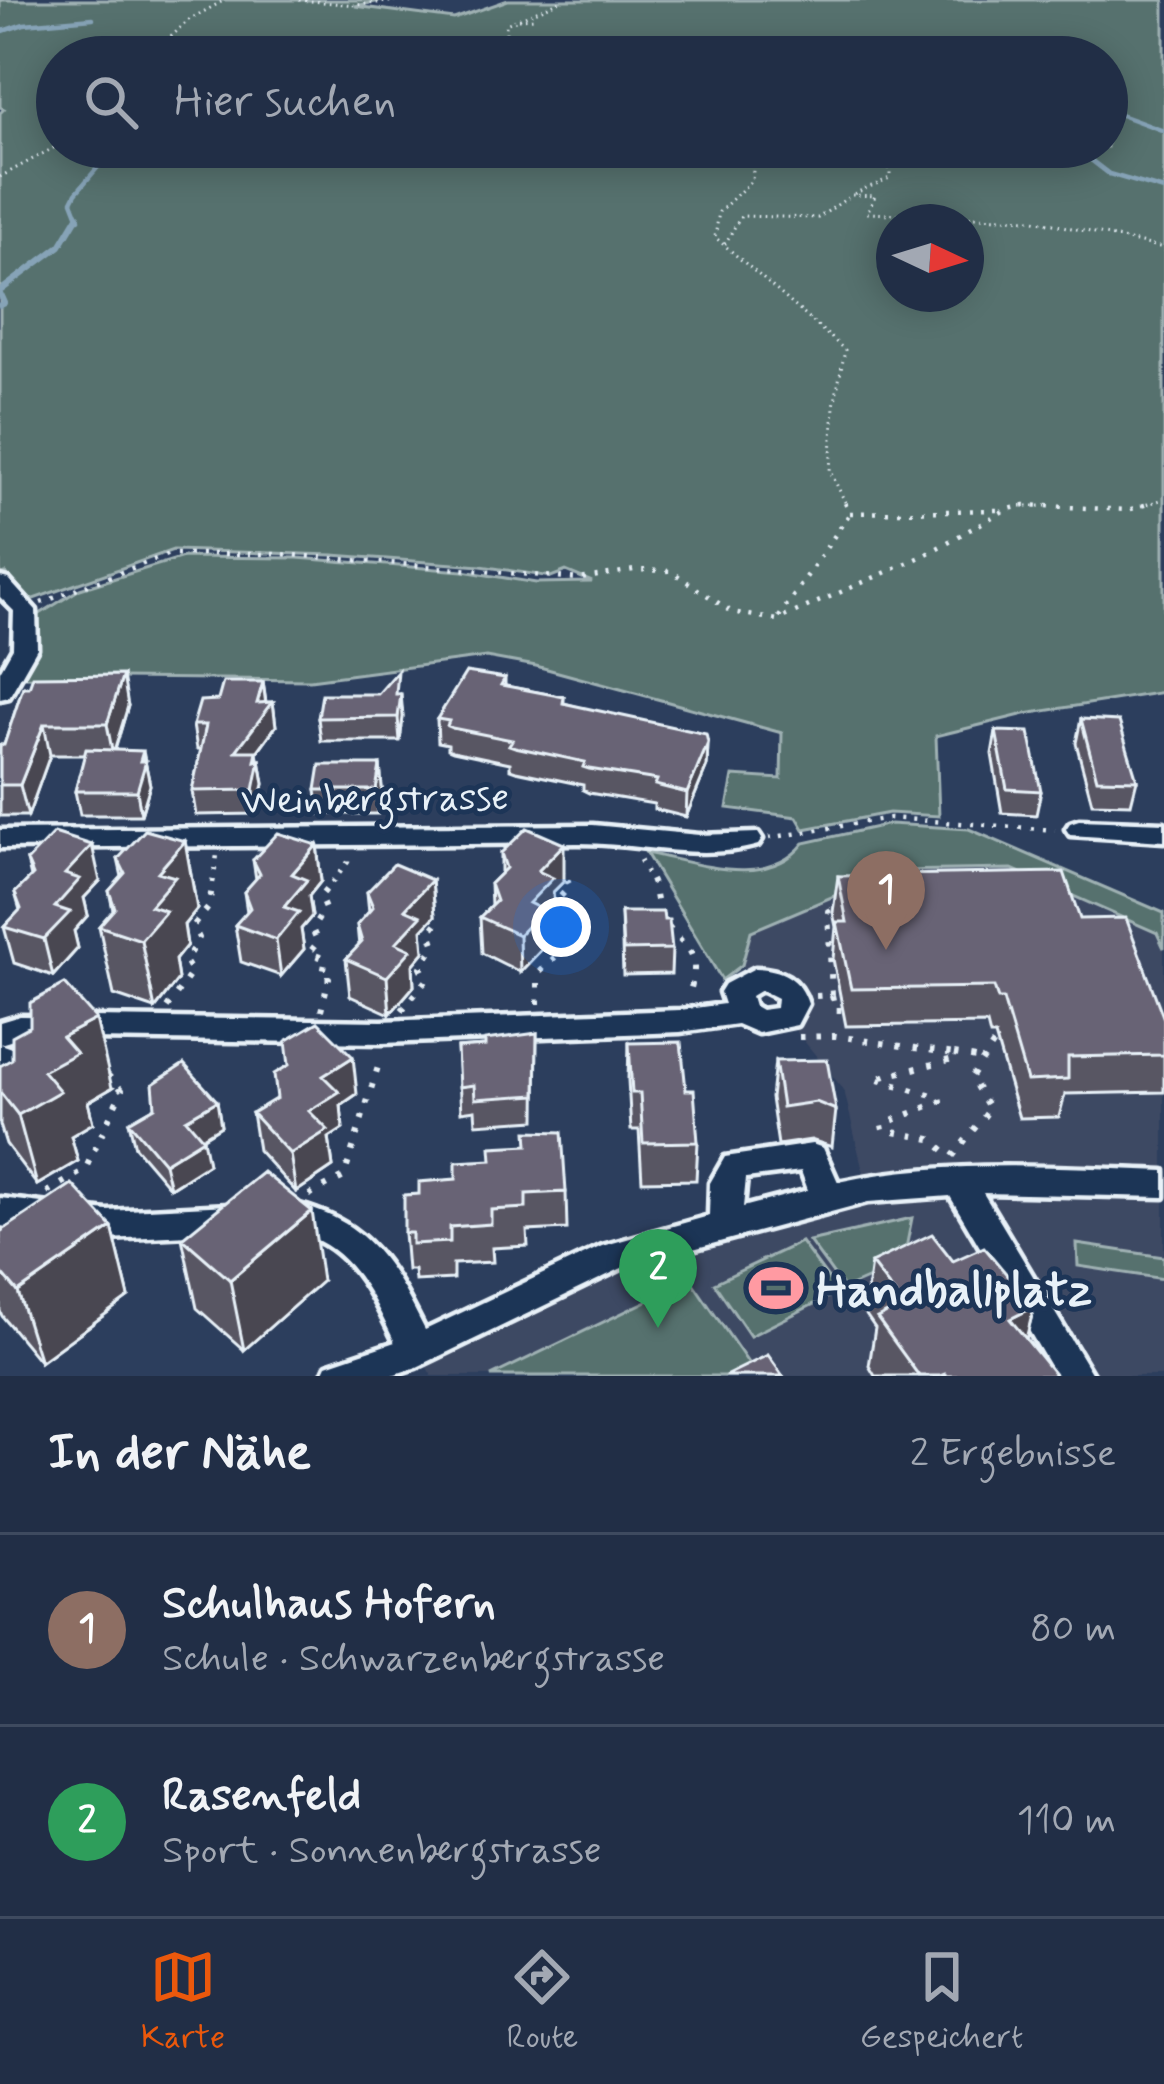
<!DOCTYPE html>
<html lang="de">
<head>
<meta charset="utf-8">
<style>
  :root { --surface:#212e46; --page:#29364d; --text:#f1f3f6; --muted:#a2a8b3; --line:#3e4a5f; --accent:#ea580c }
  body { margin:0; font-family:Mynerve,sans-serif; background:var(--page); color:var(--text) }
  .compass { position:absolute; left:876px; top:204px; width:108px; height:108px; border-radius:50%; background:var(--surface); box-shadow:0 6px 30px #0003; rotate:94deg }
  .you { position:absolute; left:561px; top:927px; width:42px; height:42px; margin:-30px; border:9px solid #fff; border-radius:50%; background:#1a73e8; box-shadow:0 0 0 18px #1a73e833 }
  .badge { display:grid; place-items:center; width:78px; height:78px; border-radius:50%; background:var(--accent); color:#fff; font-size:39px; font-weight:700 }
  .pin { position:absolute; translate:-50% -99px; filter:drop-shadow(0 3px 6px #0008) }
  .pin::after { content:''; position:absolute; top:63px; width:42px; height:36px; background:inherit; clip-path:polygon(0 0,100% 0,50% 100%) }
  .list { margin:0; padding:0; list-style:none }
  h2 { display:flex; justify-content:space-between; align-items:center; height:156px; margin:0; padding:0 48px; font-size:51px }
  h2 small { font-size:39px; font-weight:400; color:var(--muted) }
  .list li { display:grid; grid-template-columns:78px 1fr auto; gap:36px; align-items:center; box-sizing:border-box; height:192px; padding:0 48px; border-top:3px solid var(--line) }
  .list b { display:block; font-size:45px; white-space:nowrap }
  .list p { margin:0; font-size:39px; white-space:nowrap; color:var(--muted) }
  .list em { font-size:39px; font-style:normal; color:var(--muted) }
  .icon { flex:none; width:66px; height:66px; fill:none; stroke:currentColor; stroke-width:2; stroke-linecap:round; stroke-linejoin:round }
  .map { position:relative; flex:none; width:1164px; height:1376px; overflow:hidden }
  .search { position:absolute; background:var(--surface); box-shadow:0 6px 30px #0003; left:36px; right:36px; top:36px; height:132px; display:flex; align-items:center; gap:30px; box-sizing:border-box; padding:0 42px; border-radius:66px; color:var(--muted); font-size:45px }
  .sheet { height:540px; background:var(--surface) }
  nav { display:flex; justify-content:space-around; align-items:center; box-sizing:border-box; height:168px; border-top:3px solid var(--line); background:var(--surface); font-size:33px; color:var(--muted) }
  nav a { display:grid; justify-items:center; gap:6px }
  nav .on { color:var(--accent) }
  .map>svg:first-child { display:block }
</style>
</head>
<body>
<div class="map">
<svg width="1164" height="1376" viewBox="0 0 1164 1376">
  <rect width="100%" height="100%" fill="#2c3e5d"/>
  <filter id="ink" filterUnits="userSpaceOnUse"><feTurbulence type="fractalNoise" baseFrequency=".00833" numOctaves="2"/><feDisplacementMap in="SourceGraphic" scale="24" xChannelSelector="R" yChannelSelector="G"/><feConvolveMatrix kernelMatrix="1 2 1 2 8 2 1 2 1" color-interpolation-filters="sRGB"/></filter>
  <g filter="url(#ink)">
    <!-- built -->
    <path fill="#3e4964" d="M1012,869L1157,933L1164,948V1376H432L417,1351L614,1256L867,1188L844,1090L742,965L751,931L893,871Z"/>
    <!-- green -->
    <path fill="#56716e" stroke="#9fb1b3" stroke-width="3" fill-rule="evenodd" d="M0,0H386L355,6L454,19L508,0H1164V692L1025,714L936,736L939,816L889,813L804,829L797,817L727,808L733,776L781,779L782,733L536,666L486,657L310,680L22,677L33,650L35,617L80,589L183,557L297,558L463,571L536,583L592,582L566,571L551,577L481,566L333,555L173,550L28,601L6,573L0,574V113L4,109L0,107ZM57,57H1107V147H57ZM894,222H966V294H894Z
      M890,824L969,829L1164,913V948L1157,933L1012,869L893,871L751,931L742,965L722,980L646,853C698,863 767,890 804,843Z
      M912,1218L903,1263L844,1289L809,1241Z
      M801,1242L838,1292L750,1336L714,1283Z
      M1077,1244L1164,1257V1279L1078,1266Z
      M691,1280L757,1376H491Z"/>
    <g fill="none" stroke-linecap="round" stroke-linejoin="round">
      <!-- stream-far1 -->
      <path stroke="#86a3b7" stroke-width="4.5" d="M0,32L24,24L93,18
        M205,57L212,49
        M1107,110L1164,131
        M1074,147L1109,174L1164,190
        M79,219L72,201L76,193L115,147"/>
      <!-- stream -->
      <path stroke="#86a3b7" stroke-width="6" d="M0,291L60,246L78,216
        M0,294L4,303L0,305"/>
      <defs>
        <path id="minor" d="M0,577L8,579L36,610L37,648L9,697L0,699V671L13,648L14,611L0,597Z
          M1079,820L1164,823V841L1070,835L1066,829L1070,823Z
          M593,825L699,835L758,833L762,839L758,845C699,862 637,842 576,843C384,845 192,846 0,848V830Z
          M755,968C782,969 800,978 808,1004L797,1025L758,1033L737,1024L680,1032L382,1043L20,1038L0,1044V1022L20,1016L382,1021L680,1010L724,1004L720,992L725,984ZM761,990L777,998L776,1008L761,1010L754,1006L751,996Z
          M0,1044L11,1048C17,1060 17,1073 11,1084L0,1088Z
          M812,1144L823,1148L838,1182C944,1159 1056,1167 1164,1171V1197L983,1193L1093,1376H1056L950,1196L868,1202L622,1268L417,1367L389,1376H322L327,1365L395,1342C376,1304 358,1261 319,1241C304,1233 287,1231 271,1226L266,1216L271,1206C287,1201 303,1205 318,1211C376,1231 399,1279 425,1330L602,1246L709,1216L710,1183L725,1157ZM801,1171L808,1190L743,1207L746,1178Z
          M0,1198L107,1211L230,1205L242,1209L247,1219L242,1229L230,1233L107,1239L0,1226Z"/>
      </defs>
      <!-- minor casing -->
      <use href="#minor" stroke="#e8f1f8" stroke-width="9"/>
      <!-- path-far2 -->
      <path stroke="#e8f1f8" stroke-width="3" stroke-dasharray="1.5 4.5" stroke-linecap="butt" d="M299,0L356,5L410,0
        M519,19L537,18
        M149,57L190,19L225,0
        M522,57L506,40V24L563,0
        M746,147L755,153L772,147
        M798,147L807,161L881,160L890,169V178L851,195L875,196L867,213L1030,219L1164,248
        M755,153L752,180L719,212L715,237L845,350L834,406L830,471L847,506
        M0,177L57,146
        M725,244L741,216L818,218L850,196
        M1021,506H1046
        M1141,506L1164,499"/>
      <!-- path-far1 -->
      <path stroke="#e8f1f8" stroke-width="4.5" stroke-dasharray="3 9" stroke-linecap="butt" d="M845,503L850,513
        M850,513L1000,510
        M41,603L169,554H280L580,579L634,570L671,571L732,612L777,620L923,556L1005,510L1025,505L1128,510L1151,503
        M779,617L850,513
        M769,838L890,818L1055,830
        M640,860L652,883
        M562,871L568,883
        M213,883L217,855
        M332,883L348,862V854"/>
      <!-- path -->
      <path stroke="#e8f1f8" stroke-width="6" stroke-dasharray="4.5 12" stroke-linecap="butt" d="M651,880C656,890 654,899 659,909C677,952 707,939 688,998
        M832,995L828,911L838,908
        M816,996L832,995L835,1010H847
        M538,1004V974L556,956L547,950L556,942L551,928L566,910L560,897L570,886L567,880
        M167,1008L192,972L185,961L199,938L193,926L209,907L213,880
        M402,1010L427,980L421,967L435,946L430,932L436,924
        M321,1011L329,978H322L326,959L309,953L318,942L312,929L325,909L320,897L334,880
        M799,1037L836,1036L954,1054L953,1059L874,1079L940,1097L941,1101L882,1125L883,1130L931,1139L952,1157L990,1109L971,1078L997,1039
        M954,1054L982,1059
        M47,1192L85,1170L122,1090L105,1072
        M309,1195L344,1177L381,1057"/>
      <!-- minor -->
      <use href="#minor" fill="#1d3557" fill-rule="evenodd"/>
    </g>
    <!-- wall -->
    <path fill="#595664" stroke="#e8f1f8" stroke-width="3" d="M505,678V686L564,697V703L708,743L707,766L686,817L654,809V804L589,793L583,790V785L516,771L510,769V763L453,751L448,749V744L438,742L437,719Z
      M263,682L266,702H273L276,726L257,752L258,760H260L264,784L257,814L196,815L192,791L201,749H197L193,725L218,700Z
      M23,687L128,706L115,750L145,761L150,785L141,815H80L75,791L85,755H50L28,816H0V745H4Z
      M400,694L403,717L400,741H321L318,718Z
      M1081,719L1137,780L1131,804L1092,803L1076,743Z
      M996,731L1041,791L1036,815L1002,813L992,754Z
      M380,765L382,788L378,814H319L316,790Z
      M185,841L197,909L184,925L187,945L175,960L178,979L155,1009L114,995L99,926L113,910L109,891L122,877L118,859Z
      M317,845L321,881L309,896L312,916L301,929L304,949L281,976L241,962L235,925L247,912L244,892L256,879L253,860Z
      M501,853L564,881L553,892L554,915L544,925V947L520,972L482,953L480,917L491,906L490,884L501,873Z
      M27,861L100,881L84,898L88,915L74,931L78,948L53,976L14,963L4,927L20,910L15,893L31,877Z
      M838,876L1080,919L1164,1019V1092L1065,1094L1059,1117L1019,1118L995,1036H990L987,1024L846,1026L833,959L836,927L833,912Z
      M432,880L435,916L422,930L424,952L413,965L414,986L390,1014L350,996L346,959L359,946L357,925L369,912L367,892Z
      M621,912L672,949L671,974L623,975Z
      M537,1033L536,1120L476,1124L475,1110L461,1112L457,1048L485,1046Z
      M629,1043L686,1090L698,1142L696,1180L642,1181L639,1130H631L628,1080Z
      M775,1061L836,1110L832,1147L811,1140L778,1145L771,1098Z
      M0,1066L112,1088L88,1102L93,1123L71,1136L78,1161L37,1185L6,1144L0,1125Z
      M357,1094L341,1105L343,1129L329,1138L333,1167L296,1192L258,1150L252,1113Z
      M217,1101L221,1126L202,1138L208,1164L170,1188L135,1147L129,1122L155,1107Z
      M566,1192L567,1229L527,1231L528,1246L492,1248L493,1262L453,1264V1279L415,1281L414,1270H407L404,1233L419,1194Z
      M112,1227L129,1297L40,1362L2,1316L0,1311V1232Z
      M182,1238L322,1281L244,1350L197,1308Z
      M953,1261L1034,1307L1026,1339L1056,1376H875L869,1366L875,1328L864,1312L871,1263Z"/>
    <!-- shaded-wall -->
    <path fill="#494651" stroke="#e8f1f8" stroke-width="3" d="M123,675L128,706L113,755L107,724Z
      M263,682L266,705L273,702L276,726L257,752L259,767L260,760L264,784L257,814L254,790L236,751L257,703Z
      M401,694L403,717L400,741L398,717Z
      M44,724L50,755L28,816L20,785Z
      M708,743L707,766L686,817L687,793Z
      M143,751L150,785L141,815L137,791Z
      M380,765L382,788L378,814L376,790Z
      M185,841L197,909L184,925L187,945L175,960L178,979L155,1009L141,940L158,872Z
      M564,844V881L553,892L554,915L544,925V947L520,972L519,935L538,871Z
      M92,845L100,881L84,898L88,915L74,931L78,948L53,976L44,939L65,874Z
      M317,845L321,881L309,896L312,916L301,929L304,949L281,976L276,940L292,874Z
      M432,880L435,916L422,930L424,952L413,965L414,986L390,1014L387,977L405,909Z
      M96,1019L112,1088L88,1102L93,1123L71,1136L78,1161L37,1185L18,1115L62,1037Z
      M353,1057L357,1094L341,1105L343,1129L329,1138L333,1167L296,1192L290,1154L323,1076Z
      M217,1101L221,1126L191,1144L186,1119Z
      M203,1139L208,1164L170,1188L164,1163Z
      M312,1211L322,1281L244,1350L230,1280Z
      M112,1227L129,1297L40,1362L18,1292Z
      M1034,1307L1022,1355L1010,1319Z"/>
    <!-- building -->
    <path fill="#686474" stroke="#e8f1f8" stroke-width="3" d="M398,671L396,694H401L398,717L318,718L322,694H378Z
      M466,672L505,678L501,685L564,697L563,703L706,734L708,743L687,793L655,785L657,780L589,769L583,767L585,762L515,747L509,745L512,740L452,728L447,726L449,721L437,719Z
      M123,675L107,724H44L20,785H0V745H4L23,687H29L33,676Z
      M223,682H263L257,703L273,702L236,751H257L255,761L260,760L254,790L192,791L206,725H193L200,701L218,700Z
      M1081,719L1119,721L1137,780L1097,779Z
      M996,731L1029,732L1041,791L1007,789Z
      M86,749L143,751L140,761H146L137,791H75Z
      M320,765H380L376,790H316Z
      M527,828L564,844L538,871L553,878L529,903L543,910L519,935L480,917L496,901L490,884L506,868L501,853Z
      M145,830L185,841L158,872L175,877L150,906L166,911L141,940L99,926L115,908L109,891L125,873L118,859Z
      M54,833L92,845L65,874L80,879L55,907L70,912L44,939L4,927L21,909L15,893L33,875L27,861Z
      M278,833L317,845L292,874L307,880L284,907L299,912L276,940L235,925L250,908L244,892L260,874L253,860Z
      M394,864L432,880L405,909L421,916L396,943L411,950L387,977L346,959L362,942L357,925L373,907L367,892Z
      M1064,872L1080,919L1126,918L1164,1019V1055L1068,1057V1079L1027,1081L1003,999H998L994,987L851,989L837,922H847L838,876Z
      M621,912H663L664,920H669L672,949L623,950Z
      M65,984L96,1019L62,1037L76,1053L43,1071L60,1091L18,1115L0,1092V1066L12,1059V1036L30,1026V1003Z
      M318,1022L353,1057L323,1076L339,1092L309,1111L328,1130L290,1154L252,1113L277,1098L274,1074L289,1065L286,1041Z
      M537,1033L536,1095L475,1099L474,1085L459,1087L457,1048L485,1046V1040Z
      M681,1042L686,1090H694L698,1142L643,1143L640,1093H632L629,1043Z
      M827,1060L836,1110L816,1102L782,1107L775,1061Z
      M184,1064L217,1101L186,1119L203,1139L164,1163L129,1122L155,1107L153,1084Z
      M527,1131L562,1132L566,1192L526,1194V1208L491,1210V1224L450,1227V1242L412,1244V1233H404V1195L419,1194V1182L456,1179V1162L492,1160L491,1147L528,1145Z
      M263,1172L312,1211L230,1280L182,1238Z
      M72,1184L112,1227L18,1292L0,1271V1232Z
      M932,1234L953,1261L984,1247L1034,1307L1010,1319L1056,1376H947L945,1374L940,1376H919L877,1318L903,1305L871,1263Z
      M768,1355L783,1376H725Z"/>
  </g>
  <!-- icons -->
  <defs>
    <symbol id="stadium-bare" viewBox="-9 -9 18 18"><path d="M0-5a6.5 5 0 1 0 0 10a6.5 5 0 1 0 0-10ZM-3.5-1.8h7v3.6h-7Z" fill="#ff9aa2" stroke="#1d3557" stroke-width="2.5" paint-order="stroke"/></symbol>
  </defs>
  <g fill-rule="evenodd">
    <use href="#stadium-bare" x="738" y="1250" width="76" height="76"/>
  </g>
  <g text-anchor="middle" stroke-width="10" stroke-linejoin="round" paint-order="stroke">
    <!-- street labels -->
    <g font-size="39" fill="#e8f1f8" stroke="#1d3557">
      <text transform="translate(375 797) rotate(-1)" y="14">Weinbergstrasse</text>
    </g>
    <!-- near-poi labels -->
    <g font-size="48" font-weight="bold" fill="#e8f1f8" stroke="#1d3557" text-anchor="start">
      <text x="816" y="1305">Handballplatz</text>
    </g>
  </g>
</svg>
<svg class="compass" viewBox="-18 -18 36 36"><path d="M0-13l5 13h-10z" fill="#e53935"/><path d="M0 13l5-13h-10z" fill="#a2a8b3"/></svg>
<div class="you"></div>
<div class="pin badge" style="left:886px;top:950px;background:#8d6e63">1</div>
<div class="pin badge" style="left:658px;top:1328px;background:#2e9e5b">2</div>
<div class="search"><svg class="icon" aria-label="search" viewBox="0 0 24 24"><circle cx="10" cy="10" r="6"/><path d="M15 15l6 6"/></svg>Hier suchen</div>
</div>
<section class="sheet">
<h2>In der Nähe<small>2 Ergebnisse</small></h2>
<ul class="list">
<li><span class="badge" style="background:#8d6e63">1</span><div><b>Schulhaus Hofern</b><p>Schule · Schwarzenbergstrasse</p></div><em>80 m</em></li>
<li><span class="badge" style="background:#2e9e5b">2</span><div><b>Rasenfeld</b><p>Sport · Sonnenbergstrasse</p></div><em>110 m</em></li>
</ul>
</section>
<nav>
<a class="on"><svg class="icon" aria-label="map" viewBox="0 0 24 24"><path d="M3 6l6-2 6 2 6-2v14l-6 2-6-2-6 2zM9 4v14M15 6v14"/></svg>Karte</a>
<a><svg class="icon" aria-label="directions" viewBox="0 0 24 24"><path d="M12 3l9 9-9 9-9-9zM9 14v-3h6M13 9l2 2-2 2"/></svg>Route</a>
<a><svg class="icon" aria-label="saved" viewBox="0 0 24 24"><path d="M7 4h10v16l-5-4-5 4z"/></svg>Gespeichert</a>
</nav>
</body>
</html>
